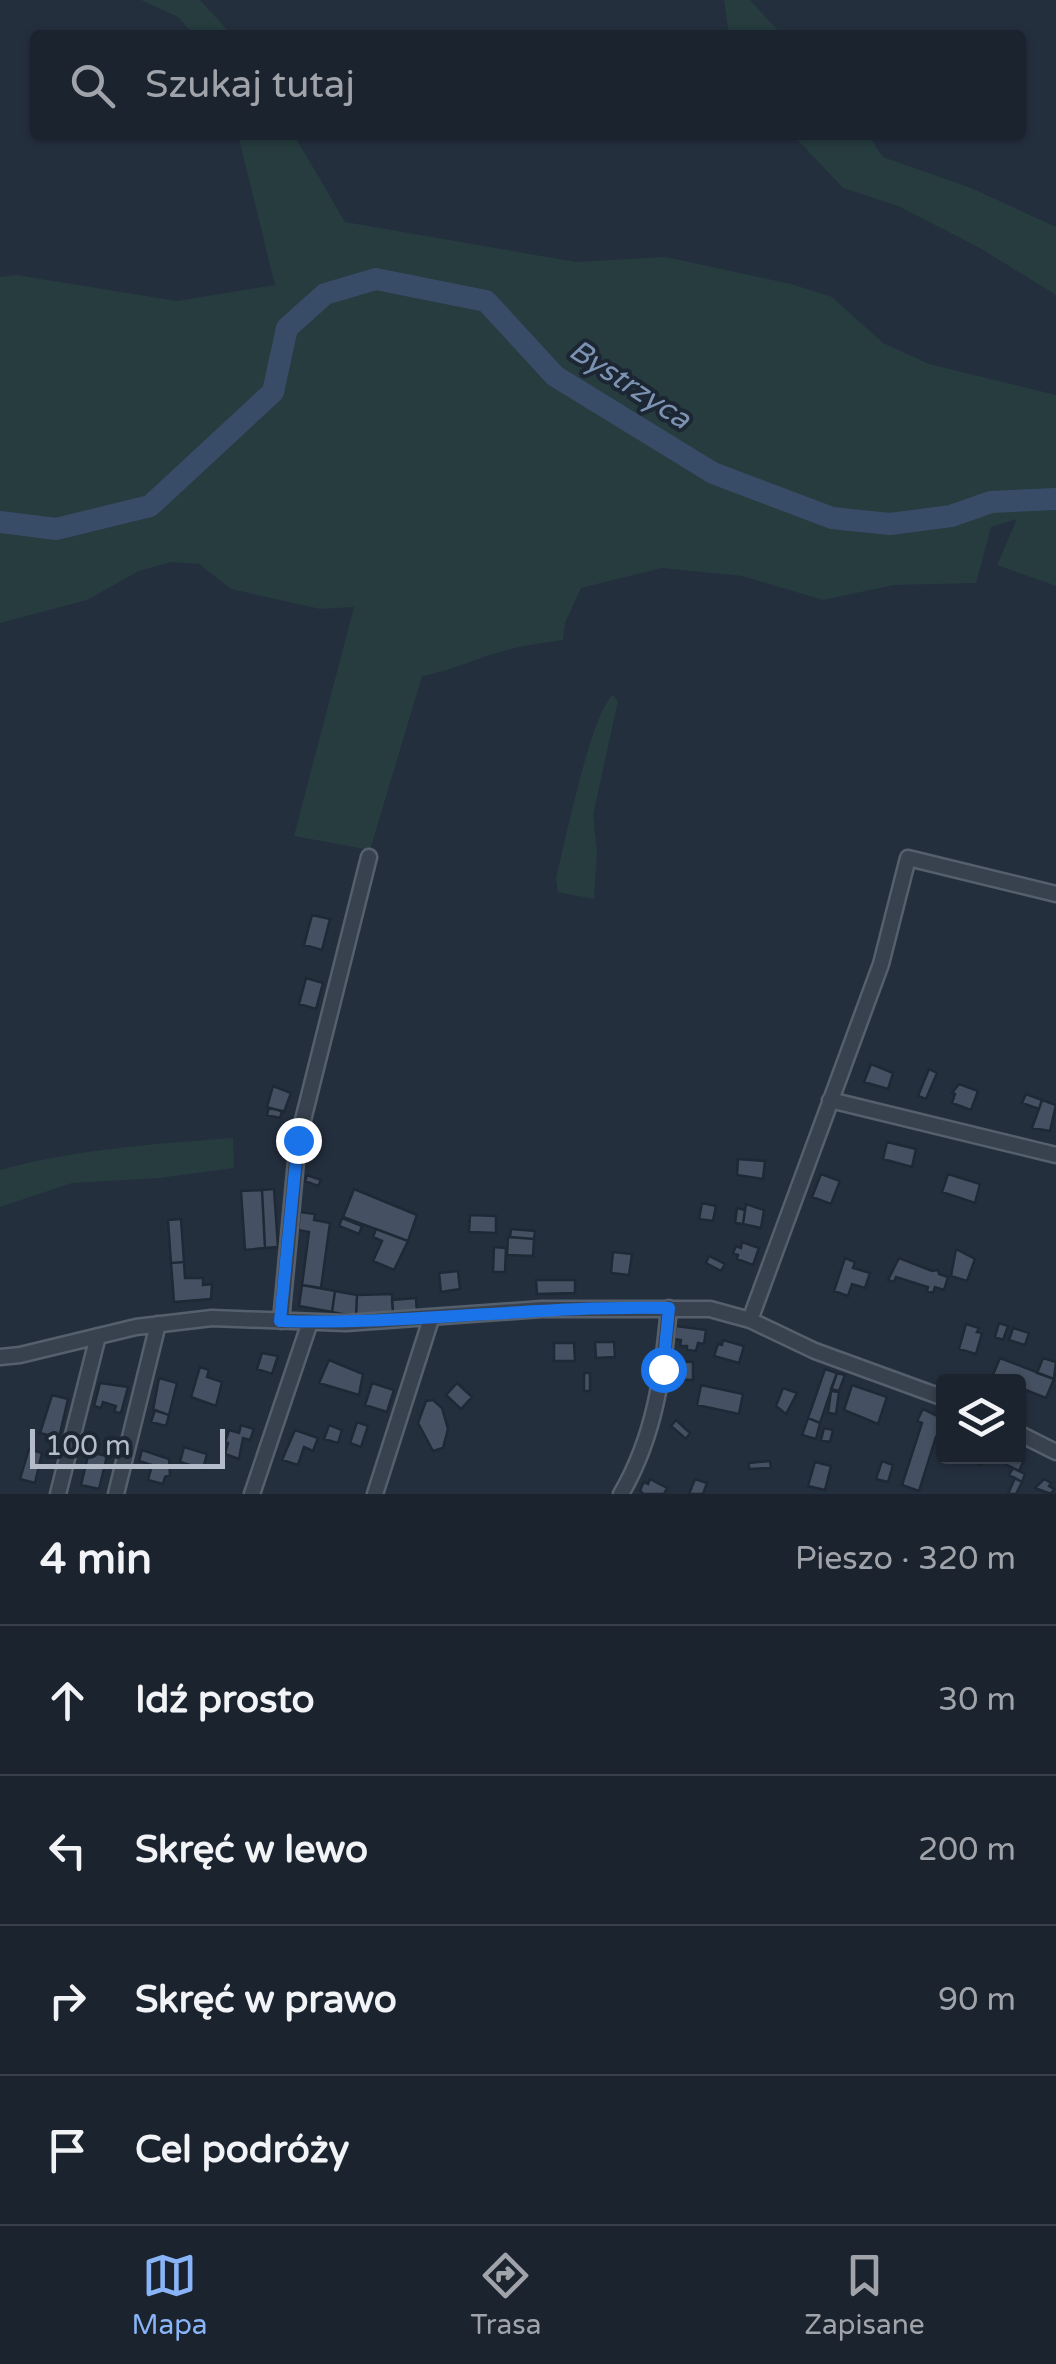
<!DOCTYPE html>
<html lang="pl">
<head>
<meta charset="utf-8">
<style>
  :root { --surface:#1b232e; --page:#242b36; --text:#f1f3f6; --muted:#a0a4aa; --line:#39404a; --accent:#8ab4f8 }
  body { margin:0; font-family:"Varela Round",sans-serif; background:var(--page); color:var(--text) }
  .controls { position:absolute; right:30px; bottom:30px; display:grid; overflow:hidden; border-radius:10px; box-shadow:0 2px 8px #0004 }
  .controls button { width:90px; height:90px; display:grid; place-items:center; padding:0; border:0; border-bottom:2px solid var(--line); background:var(--surface); color:var(--text); font:50px sans-serif }
  .scale { position:absolute; left:30px; bottom:25px; width:195px; box-sizing:border-box; padding-left:10px; border:5px solid #b4bcc9; border-top:0; font-size:28px; line-height:35px; white-space:nowrap; color:#b4bcc9; -webkit-text-stroke:8px #1d2633; paint-order:stroke }
  .stop { position:absolute; width:30px; height:30px; margin:-22px; border:8px solid #1a73e8; border-radius:50%; background:#fff }
  .stop.end { background:#1a73e8; border-color:#fff; box-shadow:0 2px 10px #0008 }
  .list { margin:0; padding:0; list-style:none }
  h2 { display:flex; justify-content:space-between; align-items:center; height:130px; margin:0; padding:0 40px; font-size:42px }
  h2 small { font-size:32px; font-weight:400; color:var(--muted) }
  .list li { display:grid; grid-template-columns:65px 1fr auto; gap:30px; align-items:center; box-sizing:border-box; height:150px; padding:0 40px; border-top:2px solid var(--line) }
  .list b { display:block; font-size:38px; white-space:nowrap }
  .list em { font-size:32px; font-style:normal; color:var(--muted) }
  .icon { flex:none; width:55px; height:55px; fill:none; stroke:currentColor; stroke-width:2; stroke-linecap:round; stroke-linejoin:round }
  .map { position:relative; flex:none; width:1056px; height:1494px; overflow:hidden }
  .search { position:absolute; background:var(--surface); box-shadow:0 2px 8px #0004; left:30px; right:30px; top:30px; height:110px; display:flex; align-items:center; gap:25px; box-sizing:border-box; padding:0 35px; border-radius:10px; color:var(--muted); font-size:38px }
  .sheet { height:730px; background:var(--surface) }
  nav { display:flex; justify-content:space-around; align-items:center; box-sizing:border-box; height:140px; border-top:2px solid var(--line); background:var(--surface); font-size:28px; color:var(--muted) }
  nav a { display:grid; justify-items:center; gap:5px }
  nav .on { color:var(--accent) }
  .map>svg:first-child { display:block }
</style>
</head>
<body>
<div class="map">
<svg width="1056" height="1494" viewBox="0 0 1056 1494">
  <rect width="100%" height="100%" fill="#242f3e"/>
  <!-- green -->
  <path fill="#263c3f" d="M141,0H200L232,35H194L178,17Z
    M724,0H750L782,35H729Z
    M238,135H294L345,222L576,262L666,257L791,284L832,297L883,343L929,364L1056,395V586L997,565L1017,519L991,527L976,583L894,585L823,600L742,576L662,568L581,588L565,623L563,640C544,643 525,645 507,650C478,657 452,671 422,676L370,850L294,836L354,607L320,609L231,589L199,564L171,562L139,571L87,600L0,623V277L16,275L177,301L275,285Z
    M793,135H868L883,157L971,188L1056,227V295L980,248L898,206L843,188Z
    M613,695L618,701L593,815L597,851L594,899L558,892L556,878C565,844 591,712 613,695Z
    M233,1138L234,1168L159,1178L72,1183L0,1207V1170C77,1149 153,1144 233,1138Z"/>
  <g fill="none" stroke-linecap="round" stroke-linejoin="round">
    <!-- river -->
    <path stroke="#394c67" stroke-width="22" d="M0,522L56,529L150,506L273,392L287,328L325,294L376,279L486,301L555,376L713,473L832,518L890,524L951,516L991,502L1056,499"/>
  </g>
  <!-- building -->
  <path fill="#455162" stroke="#1f2835" stroke-width="2.5" d="M312,915L330,919L322,950L304,945Z
    M306,978L323,983L316,1009L299,1004Z
    M871,1064L893,1073L888,1089L864,1082Z
    M929,1069L937,1073L926,1099L918,1096Z
    M959,1084L978,1091L971,1110L952,1103L955,1094L952,1093Z
    M273,1086L291,1093L284,1112L267,1107Z
    M1026,1094L1042,1100L1039,1109L1022,1103Z
    M1042,1100L1056,1105L1050,1131L1032,1128Z
    M269,1108L282,1111L280,1118L267,1115Z
    M887,1142L916,1149L912,1167L883,1159Z
    M738,1159L765,1161L763,1179L737,1175Z
    M821,1174L840,1181L831,1204L812,1197Z
    M948,1174L980,1184L975,1203L942,1192Z
    M307,1175L321,1180L318,1186L305,1181Z
    M274,1189L278,1247L265,1248L262,1190Z
    M354,1189L417,1215L408,1241L343,1217Z
    M262,1190L265,1248L245,1250L241,1191Z
    M702,1203L716,1206L713,1221L699,1219Z
    M746,1204L764,1210L761,1228L743,1224Z
    M737,1208L745,1210L743,1224L735,1223Z
    M300,1212L315,1214L314,1220L330,1223L321,1288L302,1285L309,1232L298,1230Z
    M470,1215L496,1216V1233L469,1232Z
    M342,1218L362,1226L359,1234L339,1226Z
    M181,1219L184,1262L171,1263L168,1220Z
    M376,1229L408,1241L394,1270L373,1261L382,1241L373,1237Z
    M511,1229L535,1231L534,1239L510,1237Z
    M508,1237L534,1239L533,1256L507,1255Z
    M742,1242L759,1248L753,1265L737,1259L738,1255L733,1253L736,1246L741,1248Z
    M494,1247L506,1248L505,1272H493Z
    M956,1249L975,1259L967,1281L951,1276Z
    M613,1252L632,1254L629,1275L611,1273Z
    M709,1256L725,1264L721,1271L706,1263Z
    M845,1258L855,1262L853,1268L870,1273L865,1288L852,1284L848,1296L834,1291Z
    M899,1258L932,1271L938,1270L939,1274L948,1277L944,1290L935,1287L933,1293L927,1291L928,1287L896,1277L894,1282L888,1280Z
    M184,1262L185,1278H203V1285L212,1284L211,1299L174,1302L171,1263Z
    M458,1271L460,1289L441,1292L439,1273Z
    M536,1280H575V1293L537,1294Z
    M302,1285L335,1291L332,1312L299,1306Z
    M335,1291L357,1295L356,1317L332,1312Z
    M392,1294L393,1314L356,1317L357,1295Z
    M416,1298L417,1313L393,1314L392,1300Z
    M999,1323L1008,1326L1003,1340L995,1337Z
    M966,1324L979,1328L977,1332L982,1333L976,1354L959,1349Z
    M676,1326L706,1330L704,1344L698,1343L696,1351L687,1350V1346H680L681,1340L674,1339Z
    M1013,1328L1029,1333L1025,1345L1009,1340Z
    M723,1340L744,1346L739,1363L714,1356L718,1344L722,1345Z
    M595,1342H614L615,1357L596,1358Z
    M554,1343H574L575,1361H554Z
    M262,1353L278,1356L272,1374L257,1369Z
    M1000,1358L1054,1379L1046,1398L1018,1387V1382H1004L992,1377Z
    M1043,1358L1056,1362L1054,1379L1037,1373Z
    M329,1360L363,1374L359,1395L319,1383Z
    M673,1361L693,1362V1380L672,1379Z
    M200,1367L209,1370L207,1377L222,1382L216,1406L191,1397Z
    M825,1369L837,1373L820,1423L808,1418Z
    M584,1373H590V1391H584Z
    M837,1373L845,1375L839,1391L831,1389Z
    M159,1378L177,1383L169,1415L153,1410Z
    M100,1383L128,1387L121,1413L114,1412L116,1406L103,1402L101,1408L94,1406Z
    M372,1383L394,1390L387,1412L365,1405Z
    M457,1383L472,1397L461,1409L446,1395Z
    M701,1385L743,1394L739,1414L697,1405Z
    M852,1385L887,1397L878,1424L844,1410Z
    M783,1388L797,1393L786,1414L776,1406Z
    M831,1391L839,1392L836,1414L828,1413Z
    M52,1395L68,1399L59,1438L40,1433Z
    M433,1400L442,1408L448,1429L443,1448L433,1451L418,1423L426,1401Z
    M923,1409L944,1419V1435L941,1439L936,1437L919,1491L902,1485L922,1423L917,1421Z
    M155,1410L169,1415L166,1426L151,1422Z
    M808,1418L820,1423L816,1439L802,1435Z
    M676,1420L690,1433L686,1439L671,1426Z
    M357,1422L368,1426L361,1447L350,1443Z
    M241,1425L254,1429L250,1440L243,1438L239,1459L225,1454L228,1443L225,1442L229,1430L239,1433Z
    M329,1425L342,1430L338,1443L324,1439Z
    M824,1428L833,1430L830,1442L821,1440Z
    M295,1430L318,1438L313,1451L304,1447L298,1465L282,1460Z
    M184,1447L207,1454L203,1469L180,1462Z
    M29,1449L42,1453L35,1483L20,1479Z
    M142,1450L169,1459L170,1475L165,1477L163,1484L148,1480L152,1465L139,1461Z
    M89,1452L107,1456L99,1489L81,1485Z
    M961,1456H985L981,1465Z
    M1006,1456L1024,1460L1019,1471L1003,1463Z
    M770,1461L771,1468L749,1469V1463Z
    M882,1461L893,1465L888,1482L876,1479Z
    M815,1462L831,1466L825,1490L808,1486Z
    M1013,1468L1025,1474L1022,1482L1009,1475Z
    M1015,1478L1022,1482L1016,1494H1008Z
    M650,1479L667,1488L664,1494H643L640,1490L644,1482L648,1484Z
    M695,1479L707,1483L703,1494H689Z
    M1044,1479L1051,1483L1049,1486L1054,1489L1051,1494L1035,1488Z"/>
  <g fill="none" stroke-linecap="round" stroke-linejoin="round">
    <defs>
      <path id="minor" d="M830,1100L1056,1155
        M750,1320L881,964L908,858L1056,894
        M281,1321L298,1140L369,857
        M0,1357L20,1355L136,1327L212,1318L346,1323L542,1309H710L750,1320L815,1351L944,1398
        M1018,1433L1056,1452
        M58,1494L98,1336
        M116,1494L158,1324
        M252,1494L310,1322
        M375,1494L431,1319
        M621,1494C655,1436 663,1374 669,1308"/>
    </defs>
    <!-- minor casing -->
    <use href="#minor" stroke="#565f6c" stroke-width="19"/>
    <!-- minor -->
    <use href="#minor" stroke="#38414e" stroke-width="14"/>
  </g>
  <g fill="none" stroke-linecap="round" stroke-linejoin="round">
    <!-- route -->
    <path stroke="#1a73e8" stroke-width="12" d="M298,1140L280,1321C410,1325 539,1305 669,1308L663,1369"/>
  </g>
  <g text-anchor="middle" stroke-width="8" stroke-linejoin="round" paint-order="stroke">
    <!-- water labels -->
    <g font-size="30" font-style="italic" fill="#7c92b1" stroke="#1d2633">
      <text transform="translate(630 384) rotate(33)" y="10">Bystrzyca</text>
    </g>
  </g>
</svg>
<div class="controls">
<button><svg class="icon" aria-label="layers" viewBox="0 0 24 24"><path d="M12 4l9 5-9 5-9-5zM3 14l9 5 9-5"/></svg></button>
</div>
<div class="scale">100 m</div>
<div class="stop" style="left:663px;top:1369px"></div>
<div class="stop end" style="left:298px;top:1140px"></div>
<div class="search"><svg class="icon" aria-label="search" viewBox="0 0 24 24"><circle cx="10" cy="10" r="6"/><path d="M15 15l6 6"/></svg>Szukaj tutaj</div>
</div>
<section class="sheet">
<h2>4 min<small>Pieszo · 320 m</small></h2>
<ul class="list">
<li><svg class="icon" aria-label="ahead" viewBox="0 0 24 24"><path d="M12 20V5M6 11l6-6 6 6"/></svg><div><b>Idź prosto</b></div><em>30 m</em></li>
<li><svg class="icon" aria-label="left" viewBox="0 0 24 24"><path d="M17 20v-9H6M10 6l-5 5 5 5"/></svg><div><b>Skręć w lewo</b></div><em>200 m</em></li>
<li><svg class="icon" aria-label="right" viewBox="0 0 24 24"><path d="M7 20v-9h11M14 6l5 5-5 5"/></svg><div><b>Skręć w prawo</b></div><em>90 m</em></li>
<li><svg class="icon" aria-label="arrive" viewBox="0 0 24 24"><path d="M6 21V4h12l-3 4 3 4H6"/></svg><div><b>Cel podróży</b></div></li>
</ul>
</section>
<nav>
<a class="on"><svg class="icon" aria-label="map" viewBox="0 0 24 24"><path d="M3 6l6-2 6 2 6-2v14l-6 2-6-2-6 2zM9 4v14M15 6v14"/></svg>Mapa</a>
<a><svg class="icon" aria-label="directions" viewBox="0 0 24 24"><path d="M12 3l9 9-9 9-9-9zM9 14v-3h6M13 9l2 2-2 2"/></svg>Trasa</a>
<a><svg class="icon" aria-label="saved" viewBox="0 0 24 24"><path d="M7 4h10v16l-5-4-5 4z"/></svg>Zapisane</a>
</nav>
</body>
</html>
